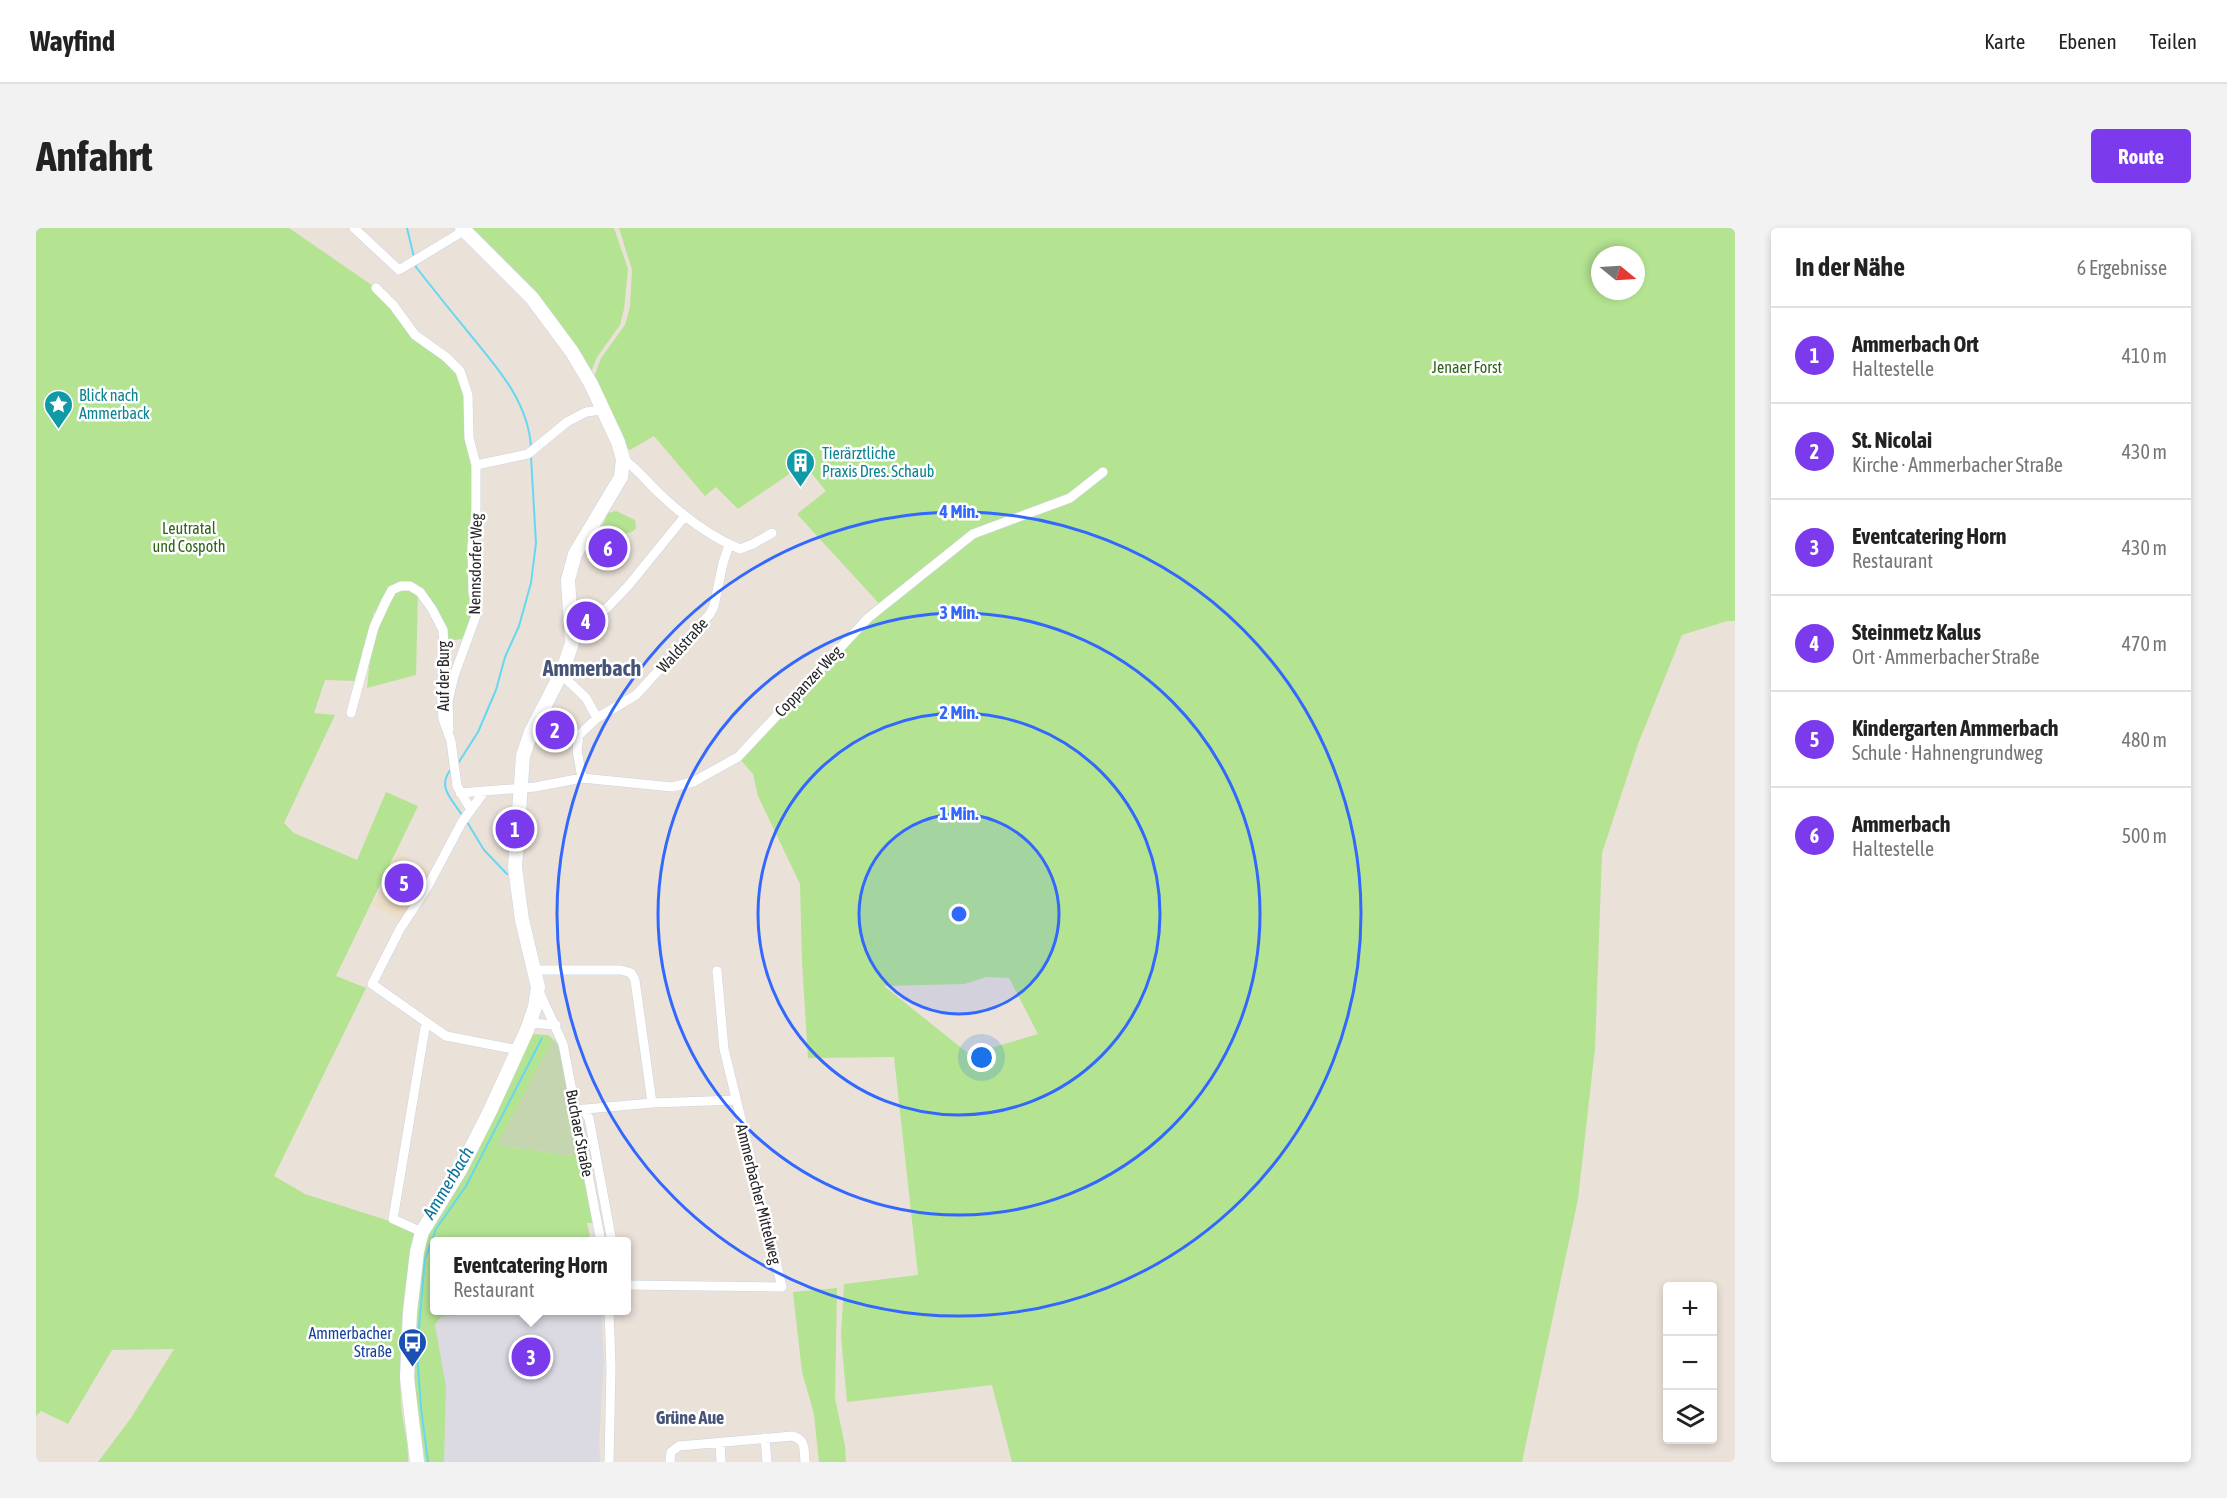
<!DOCTYPE html>
<html lang="de">
<head>
<meta charset="utf-8">
<style>
  :root { --surface:#fff; --page:#f2f2f2; --text:#222; --muted:#767676; --line:#e0e0e0; --accent:#7c3aed }
  body { margin:0; font-family:"Asap Condensed",sans-serif; background:var(--page); color:var(--text) }
  .controls { position:absolute; right:18px; bottom:18px; display:grid; overflow:hidden; border-radius:6px; box-shadow:0 3px 9px #0003 }
  .controls button { width:54px; height:54px; display:grid; place-items:center; padding:0; border:0; border-bottom:2px solid var(--line); background:var(--surface); color:var(--text); font:30px sans-serif }
  .compass { position:absolute; left:1555px; top:18px; width:54px; height:54px; border-radius:50%; background:var(--surface); box-shadow:0 3px 9px #0003; rotate:108deg }
  .you { position:absolute; left:946px; top:830px; width:21px; height:21px; margin:-15px; border:4px solid #fff; border-radius:50%; background:#1a73e8; box-shadow:0 0 0 9px #1a73e833 }
  .badge { display:grid; place-items:center; width:39px; height:39px; border-radius:50%; background:var(--accent); color:#fff; font-size:20px; font-weight:700 }
  .pin { position:absolute; translate:-50% -50%; border:3px solid #fff; box-shadow:0 2px 6px #0006 }
  .popup { position:absolute; left:394px; top:1009px; width:201px; height:78px; box-sizing:border-box; display:grid; place-content:center; border-radius:6px; background:var(--surface); filter:drop-shadow(0 2px 4px #0005); font-size:20px; white-space:nowrap; color:var(--muted) }
  .popup b { font-size:22px; color:var(--text) }
  .popup::after { content:''; position:absolute; left:50%; top:100%; margin-left:-12px; border:12px solid transparent; border-top-color:var(--surface) }
  .list { margin:0; padding:0; list-style:none }
  h2 { display:flex; justify-content:space-between; align-items:center; height:78px; margin:0; padding:0 24px; font-size:26px }
  h2 small { font-size:20px; font-weight:400; color:var(--muted) }
  .list li { display:grid; grid-template-columns:39px 1fr auto; gap:18px; align-items:center; box-sizing:border-box; height:96px; padding:0 24px; border-top:2px solid var(--line) }
  .list b { display:block; font-size:22px; white-space:nowrap }
  .list p { margin:0; font-size:20px; white-space:nowrap; color:var(--muted) }
  .list em { font-size:20px; font-style:normal; color:var(--muted) }
  .icon { flex:none; width:33px; height:33px; fill:none; stroke:currentColor; stroke-width:2; stroke-linecap:round; stroke-linejoin:round }
  .map { position:relative; flex:none; width:1699px; height:1234px; overflow:hidden; border-radius:6px }
  header { display:flex; align-items:center; gap:36px; box-sizing:border-box; height:84px; padding:0 30px; background:var(--surface); border-bottom:2px solid var(--line) }
  header strong { font-size:28px }
  nav { display:flex; gap:33px; margin-inline-start:auto; font-size:21px }
  .intro { display:flex; align-items:center; justify-content:space-between; box-sizing:border-box; height:144px; padding:0 36px }
  h1 { margin:0; font-size:42px }
  .button { padding:15px 27px; border-radius:6px; background:var(--accent); color:#fff; font-size:21px; font-weight:700 }
  main { display:flex; gap:36px; padding:0 36px }
  aside { flex:1; background:var(--surface); border-radius:6px; box-shadow:0 3px 9px #0003 }
  .map>svg:first-child { display:block }
</style>
</head>
<body>
<header>
<strong>Wayfind</strong>
<nav><a>Karte</a><a>Ebenen</a><a>Teilen</a></nav>
</header>
<div class="intro"><h1>Anfahrt</h1><a class="button">Route</a></div>
<main>
<div class="map">
<svg width="1699" height="1234" viewBox="0 0 1699 1234">
  <rect width="100%" height="100%" fill="#eae1d8"/>
  <!-- industrial -->
  <path fill="#dbd9e2" d="M464,1083H565L568,1132L563,1214L564,1234H408L410,1158L399,1097L405,1089Z"/>
  <!-- education -->
  <path fill="#edddc6" d="M362,625L395,644L366,692L337,677Z"/>
  <!-- green -->
  <path fill="#b4e392" fill-rule="evenodd" d="M0,0H253L340,60L379,107L425,146L440,237L439,386L426,411L411,413L382,361L380,447L331,460L339,380L321,453L289,452L278,485L299,487L248,595L258,605L321,632L350,564L382,578L300,748L330,760L238,948L269,966L369,998L379,1005C367,1060 362,1117 365,1174C366,1194 373,1214 372,1234H62L95,1190L138,1121L76,1122L32,1196L5,1183L0,1188Z
    M431,0H578L592,41L588,81L584,97L561,129L554,147Z
    M583,0H1699V393H1691L1646,407L1602,516L1566,625L1559,820L1542,971L1486,1234H976L956,1157L811,1174L805,1108L808,1056L882,1047L858,829L772,830L766,733L764,656L722,568L717,546L703,530L822,402L848,381L761,286L790,263L768,236L702,281L680,259L669,268L618,208L594,222L591,220L557,152L565,130L589,97L594,79L596,42ZM1564,27H1600V63H1564ZM950,749L973,750L1002,806L945,823L948,838L848,758L929,756Z
    M580,283L599,292L600,300L596,304L568,310L564,303L572,285Z
    M497,806L512,807L517,811L462,917L545,929L558,995H551L555,1013L399,1014V1082L464,1083L405,1089L399,1097L410,1158L408,1234H389L379,1161L377,1097L389,1004L455,893Z
    M801,1060L799,1170L809,1218L810,1234H783L778,1186L766,1144L757,1064Z"/>
  <!-- cemetery -->
  <path fill="#c4d5af" d="M517,811L523,817L545,929L461,917Z"/>
  <g fill="none" stroke-linecap="round" stroke-linejoin="round">
    <!-- stream -->
    <path stroke="#67d7f1" stroke-width="2" d="M371,0L378,29
      M379,35L380,39C397,61 415,83 432,104C460,138 493,174 495,220
      M421,537L442,504L460,462L469,429L483,398L495,355L500,315L495,229
      M416,540C400,558 415,570 426,587
      M431,594L448,622L471,646
      M392,1234L385,1180L381,1124L389,1031L400,1001L430,958L506,810"/>
    <defs>
      <path id="street" d="M318,0L363,42L429,2
        M340,60L358,78L379,107L410,129L424,143L432,167L433,210L440,237V286L436,318L437,364L441,385L418,448L412,473L413,502
        M587,231C602,241 611,254 624,266C647,288 675,309 704,321L717,316L736,305
        M440,237L492,226L531,194L550,184L566,182
        M534,383L570,381L592,358L649,288
        M525,446L550,470L561,490
        M315,485L338,399L350,373L356,362L365,358H374L384,364L396,381L407,402L409,429L405,459L407,491L415,513L421,558L434,580
        M546,550L541,522L543,507L561,490L600,467L674,386L678,378L687,335L693,317
        M448,564L426,594L392,658L364,701L336,756L410,808L482,822
        M424,565L499,559L546,550L636,559L657,554L702,529L832,390L937,306L1034,270L1067,244
        M499,742H585L595,745L599,752L616,875L539,882
        M502,761L527,816L565,1014
        M494,795L520,797
        M616,875L700,872
        M547,881L553,890L576,1014
        M386,1004L357,991L390,794
        M591,1057L746,1059L688,821L681,743
        M573,1082L575,1139L573,1234
        M729,1210L731,1234
        M684,1215L685,1234
        M634,1234L635,1224L643,1218L756,1208C770,1211 768,1222 769,1234"/>
      <path id="secondary" d="M381,1234L371,1150L374,1084L381,1024L386,1004L424,942L454,883L491,802L499,779L502,759L486,692L479,639L487,528L495,504L527,442L536,415L532,352L539,326L585,249L587,231L582,214L555,156L536,124L496,70L426,0"/>
    </defs>
    <!-- street casing -->
    <use href="#street" stroke="#cdd3e1" stroke-width="10"/>
    <!-- secondary casing -->
    <use href="#secondary" stroke="#cdd3e1" stroke-width="15"/>
    <!-- street -->
    <use href="#street" stroke="#fff" stroke-width="9"/>
    <!-- secondary -->
    <use href="#secondary" stroke="#fff" stroke-width="14"/>
  </g>
  <!-- distance rings -->
  <circle cx="923" cy="686" r="100" fill="#3268fd" fill-opacity=".12"/>
  <g fill="none" stroke="#3268fd" stroke-width="3">
    <circle cx="923" cy="686" r="100"/>
    <circle cx="923" cy="686" r="201"/>
    <circle cx="923" cy="686" r="301"/>
    <circle cx="923" cy="686" r="402"/>
  </g>
  <!-- icons -->
  <defs>
    <symbol id="sight-pin" viewBox="-11 -11 22 30"><path d="M0 17L-7.5 6A9.5 9.5 0 1 1 7.5 6Z" fill="#0f9aa8" stroke="#fff"/><path d="M0-6L1.8-2.2L6-1.7L2.9 1.2L3.7 5.4L0 3.3L-3.7 5.4L-2.9 1.2L-6-1.7L-1.8-2.2Z" fill="#fff"/></symbol>
    <symbol id="building-pin" viewBox="-11 -11 22 30"><path d="M0 17L-7.5 6A9.5 9.5 0 1 1 7.5 6Z" fill="#0f9aa8" stroke="#fff"/><path d="M-4-6H4V6H1V3H-1V6H-4ZM-2.5-4.3h1.7v1.8h-1.7ZM.8-4.3h1.7v1.8H.8ZM-2.5-1h1.7V.8h-1.7ZM.8-1h1.7V.8H.8Z" fill="#fff"/></symbol>
    <symbol id="bus-pin" viewBox="-11 -11 22 30"><path d="M0 17L-7.5 6A9.5 9.5 0 1 1 7.5 6Z" fill="#1a4fb4" stroke="#fff"/><path d="M-5-6H5V4H4V6H2V4H-2V6H-4V4H-5ZM-3.5-4V0h7V-4ZM-3.5 1.2v1.5H-2V1.2ZM2 1.2v1.5H3.5V1.2Z" fill="#fff"/></symbol>
  </defs>
  <g fill-rule="evenodd">
    <use href="#sight-pin" x="6" y="160" width="33" height="45"/>
    <use href="#building-pin" x="748" y="218" width="33" height="45"/>
    <use href="#bus-pin" x="360" y="1098" width="33" height="45"/>
  </g>
  <g text-anchor="middle" stroke-width="5" stroke-linejoin="round" paint-order="stroke">
    <!-- park labels -->
    <g font-size="16" fill="#2d6417" stroke="#fff">
      <text x="1431" y="145">Jenaer Forst</text>
      <text x="153" y="306">Leutratal<tspan x="153" dy="18">und Cospoth</tspan></text>
    </g>
    <!-- culture labels -->
    <g font-size="16" fill="#0d838f" stroke="#fff" text-anchor="start">
      <text x="43" y="173">Blick nach<tspan x="43" dy="18">Ammerback</tspan></text>
      <text x="786" y="231">Tierärztliche<tspan x="786" dy="18">Praxis Dres. Schaub</tspan></text>
    </g>
    <!-- street labels -->
    <g font-size="16" fill="#272727" stroke="#fff">
      <text transform="translate(439 336) rotate(-89)" y="6">Nennsdorfer Weg</text>
      <text transform="translate(646 417) rotate(-48)" y="6">Waldstraße</text>
      <text transform="translate(407 448) rotate(-90)" y="6">Auf der Burg</text>
      <text transform="translate(772 453) rotate(-47)" y="6">Coppanzer Weg</text>
      <text transform="translate(544 905) rotate(79)" y="6">Buchaer Straße</text>
      <text transform="translate(723 966) rotate(76)" y="6">Ammerbacher Mittelweg</text>
    </g>
    <!-- transit labels -->
    <g font-size="16" fill="#164399" stroke="#fff" text-anchor="end">
      <text x="356" y="1111">Ammerbacher<tspan x="356" dy="18">Straße</tspan></text>
    </g>
    <!-- water labels -->
    <g font-size="18" font-style="italic" fill="#0a7398" stroke="#fff">
      <text transform="translate(412 955) rotate(-59)" y="6">Ammerbach</text>
    </g>
    <!-- neighbourhood labels -->
    <g font-size="18" font-weight="bold" fill="#475478" stroke="#fff">
      <text x="654" y="1196">Grüne Aue</text>
    </g>
    <!-- district labels -->
    <g font-size="22" font-weight="bold" fill="#475478" stroke="#fff">
      <text x="556" y="448">Ammerbach</text>
    </g>
  </g>
  <circle cx="923" cy="686" r="9" fill="#3268fd" stroke="#fff" stroke-width="3"/>
  <g font-size="18" text-anchor="middle" font-weight="bold" fill="#3268fd" stroke="#fff" stroke-width="5" stroke-linejoin="round" paint-order="stroke">
    <text x="923" y="290">4 Min.</text>
    <text x="923" y="391">3 Min.</text>
    <text x="923" y="491">2 Min.</text>
    <text x="923" y="592">1 Min.</text>
  </g>
</svg>
<div class="controls">
<button>+</button>
<button>−</button>
<button><svg class="icon" aria-label="layers" viewBox="0 0 24 24"><path d="M12 4l9 5-9 5-9-5zM3 14l9 5 9-5"/></svg></button>
</div>
<svg class="compass" viewBox="-18 -18 36 36"><path d="M0-13l5 13h-10z" fill="#e53935"/><path d="M0 13l5-13h-10z" fill="#767676"/></svg>
<div class="you"></div>
<div class="pin badge" style="left:479px;top:601px">1</div>
<div class="pin badge" style="left:519px;top:502px">2</div>
<div class="pin badge" style="left:495px;top:1129px">3</div>
<div class="popup"><b>Eventcatering Horn</b>Restaurant</div>
<div class="pin badge" style="left:550px;top:393px">4</div>
<div class="pin badge" style="left:368px;top:655px">5</div>
<div class="pin badge" style="left:572px;top:320px">6</div>
</div>
<aside>
<h2>In der Nähe<small>6 Ergebnisse</small></h2>
<ul class="list">
<li><span class="badge">1</span><div><b>Ammerbach Ort</b><p>Haltestelle</p></div><em>410 m</em></li>
<li><span class="badge">2</span><div><b>St. Nicolai</b><p>Kirche · Ammerbacher Straße</p></div><em>430 m</em></li>
<li><span class="badge">3</span><div><b>Eventcatering Horn</b><p>Restaurant</p></div><em>430 m</em></li>
<li><span class="badge">4</span><div><b>Steinmetz Kalus</b><p>Ort · Ammerbacher Straße</p></div><em>470 m</em></li>
<li><span class="badge">5</span><div><b>Kindergarten Ammerbach</b><p>Schule · Hahnengrundweg</p></div><em>480 m</em></li>
<li><span class="badge">6</span><div><b>Ammerbach</b><p>Haltestelle</p></div><em>500 m</em></li>
</ul>
</aside>
</main>
</body>
</html>
